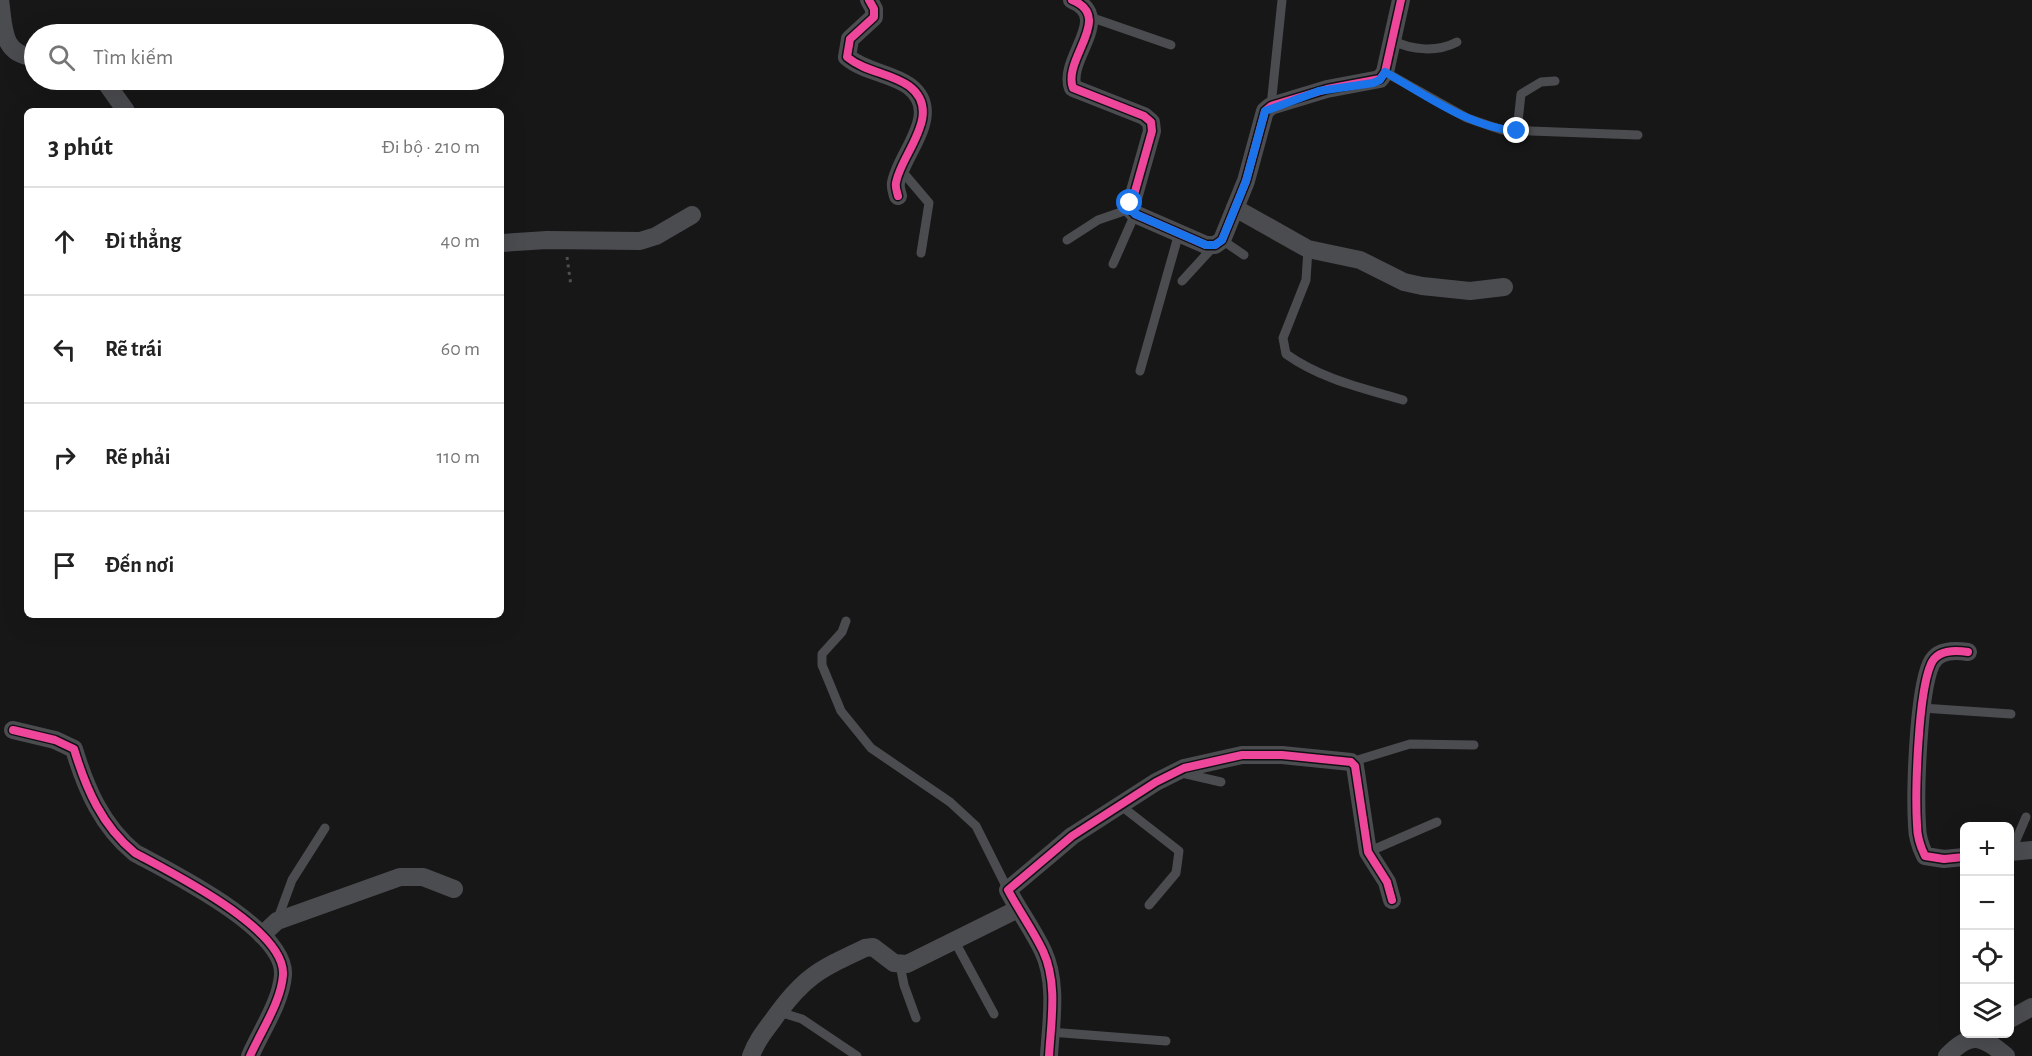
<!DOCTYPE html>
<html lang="vi">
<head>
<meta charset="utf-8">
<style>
	:root { --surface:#fff; --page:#f2f2f2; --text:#222; --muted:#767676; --line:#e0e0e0 }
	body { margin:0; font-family:"Alegreya Sans",sans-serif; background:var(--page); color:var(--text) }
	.controls { position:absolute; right:18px; bottom:18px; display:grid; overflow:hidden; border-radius:9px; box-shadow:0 6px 24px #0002 }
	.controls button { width:54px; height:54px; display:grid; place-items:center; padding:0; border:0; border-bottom:2px solid var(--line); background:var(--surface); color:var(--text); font:30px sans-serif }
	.stop { position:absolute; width:18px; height:18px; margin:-14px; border:4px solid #1a73e8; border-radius:50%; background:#fff }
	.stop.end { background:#1a73e8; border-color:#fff; box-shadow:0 2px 6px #0008 }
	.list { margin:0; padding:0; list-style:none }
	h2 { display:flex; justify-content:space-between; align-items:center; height:78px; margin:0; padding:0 24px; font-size:26px }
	h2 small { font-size:20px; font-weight:400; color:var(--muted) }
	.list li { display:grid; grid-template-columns:39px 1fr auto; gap:18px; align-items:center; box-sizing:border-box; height:108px; padding:0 24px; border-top:2px solid var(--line) }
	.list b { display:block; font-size:22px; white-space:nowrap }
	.list em { font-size:20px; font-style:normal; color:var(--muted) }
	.icon { flex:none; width:33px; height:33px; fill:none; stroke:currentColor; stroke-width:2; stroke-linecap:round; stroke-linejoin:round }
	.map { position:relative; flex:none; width:2032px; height:1056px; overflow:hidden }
	.search { position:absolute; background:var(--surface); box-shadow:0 6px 24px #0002; left:24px; top:24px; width:480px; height:66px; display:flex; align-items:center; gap:15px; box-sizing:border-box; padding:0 21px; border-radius:33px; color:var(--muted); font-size:22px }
	.panel { position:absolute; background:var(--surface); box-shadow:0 6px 24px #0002; left:24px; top:108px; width:480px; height:510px; border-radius:9px }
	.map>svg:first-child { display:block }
</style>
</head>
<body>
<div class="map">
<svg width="2032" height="1056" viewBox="0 0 2032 1056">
	<rect width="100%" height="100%" fill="#171717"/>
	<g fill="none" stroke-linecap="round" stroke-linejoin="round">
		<polyline stroke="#4d4e52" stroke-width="3" stroke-dasharray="3 4.5" stroke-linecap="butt" points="567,257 571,286"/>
		<g stroke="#4b4c50" stroke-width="9">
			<polyline points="1090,17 1171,45"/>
			<path d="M1392,40C1412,51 1438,52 1457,42"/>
			<polyline points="1385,72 1467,118 1502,130 1638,135"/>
			<polyline points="1271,106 1282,0"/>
			<polyline points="1517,131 1521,94 1541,82 1555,81"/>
			<polyline points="901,170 929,203 921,253"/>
			<polyline points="1067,240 1098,220 1130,209"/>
			<polyline points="1222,240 1244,255"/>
			<path d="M1308,249L1306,280L1283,338L1286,354C1321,379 1362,388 1403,400"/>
			<polyline points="1113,264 1135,214"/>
			<polyline points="1182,281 1215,245"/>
			<polyline points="1140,371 1179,233"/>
			<polyline points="846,621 842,632 822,654 822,665 841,711 871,748 950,802 976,826 1008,890"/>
			<polyline points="1922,708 2011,714"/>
			<polyline points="1351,762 1410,744 1474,745"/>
			<polyline points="1182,773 1221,782"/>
			<polyline points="1120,805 1179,851 1176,873 1149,905"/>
			<polyline points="1368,852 1437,822"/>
			<polyline points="2011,852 2026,817"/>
			<polyline points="277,921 292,880 325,828"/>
			<polyline points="954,940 994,1014"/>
			<polyline points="900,965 904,985 916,1018"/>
			<polyline points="779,1012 802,1019 857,1056"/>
			<polyline points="1050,1032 1166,1041"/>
		</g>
		<g stroke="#4b4c50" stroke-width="18">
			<path d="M0,0C4,26 1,55 34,57"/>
			<path d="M869,0L874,9V17L850,39L847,57C865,72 891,73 909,86C945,113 900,155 896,183C895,187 897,192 898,196"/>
			<path d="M1072,0C1115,17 1062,59 1073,88L1144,116L1151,122L1152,131L1130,209L1135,214L1206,245H1215L1222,240L1246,181L1265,111L1271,106L1327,89L1380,79L1385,72L1401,0"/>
			<polyline points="104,80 126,111"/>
			<polyline points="1235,208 1308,249 1360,260 1404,282 1422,286 1470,291 1504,287"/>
			<polyline points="501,243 547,240 640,241 656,236 692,215"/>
			<path d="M13,730L55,740L74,749C86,789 102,826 135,853C170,872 286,929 283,975C281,1002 261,1031 250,1056"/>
			<polyline points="2010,852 2032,850"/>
			<path d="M1964,857L1944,859L1925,856C1920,846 1917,836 1917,825C1915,792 1918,693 1931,664C1937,650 1955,650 1968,652"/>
			<polyline points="262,935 277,921 400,877 423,877 454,889"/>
			<polyline points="2010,1019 2032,1007"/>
			<path d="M751,1056C756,1042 764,1032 773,1020C803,977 818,970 865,948L873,947L894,963L907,964L1018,909"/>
			<path d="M1049,1056C1051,1022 1058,983 1043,951C1033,930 1019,911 1008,890L1072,836L1156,782L1184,768L1242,755H1282L1351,762L1355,766L1368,852L1387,882L1392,900"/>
			<path d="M1947,1056C1971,1031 1982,1036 2006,1056"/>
		</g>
		<defs>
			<g id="cycleway">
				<path d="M869,0L874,9V17L850,39L847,57C865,72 891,73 909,86C945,113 900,155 896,183C895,187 897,192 898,196"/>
				<path d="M1072,0C1115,17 1062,59 1073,88L1144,116L1151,122L1152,131L1130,209L1135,214L1206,245H1215L1222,240L1246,181L1265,111L1271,106L1327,89L1380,79L1385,72L1401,0"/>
				<path d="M13,730L55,740L74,749C86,789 102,826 135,853C170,872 286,929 283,975C281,1002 261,1031 250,1056"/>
				<path d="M1964,857L1944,859L1925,856C1920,846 1917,836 1917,825C1915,792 1918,693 1931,664C1937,650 1955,650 1968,652"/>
				<path d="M1049,1056C1051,1022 1058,983 1043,951C1033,930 1019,911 1008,890L1072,836L1156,782L1184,768L1242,755H1282L1351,762L1355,766L1368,852L1387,882L1392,900"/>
			</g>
		</defs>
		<use href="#cycleway" stroke="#111113" stroke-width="11"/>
		<use href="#cycleway" stroke="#ed469a" stroke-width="8"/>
	</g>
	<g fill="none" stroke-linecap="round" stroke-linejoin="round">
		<path stroke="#1a73e8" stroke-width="8" d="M1130,203V209L1135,214L1206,245H1215L1222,240L1246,181L1265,111L1319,91L1373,83L1380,80L1385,72C1426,95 1470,128 1517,131"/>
	</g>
</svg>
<div class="controls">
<button>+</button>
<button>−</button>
<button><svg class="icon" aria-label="locate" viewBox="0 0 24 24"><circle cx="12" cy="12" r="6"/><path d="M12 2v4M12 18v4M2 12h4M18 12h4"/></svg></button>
<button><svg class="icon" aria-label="layers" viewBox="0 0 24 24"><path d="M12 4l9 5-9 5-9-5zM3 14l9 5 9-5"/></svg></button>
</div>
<div class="stop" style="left:1130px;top:203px"></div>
<div class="stop end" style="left:1517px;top:131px"></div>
<div class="search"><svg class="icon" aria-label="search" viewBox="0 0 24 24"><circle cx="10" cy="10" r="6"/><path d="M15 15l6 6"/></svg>Tìm kiếm</div>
<section class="panel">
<h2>3 phút<small>Đi bộ · 210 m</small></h2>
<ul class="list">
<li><svg class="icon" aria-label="ahead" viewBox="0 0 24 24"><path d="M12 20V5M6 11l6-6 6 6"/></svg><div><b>Đi thẳng</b></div><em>40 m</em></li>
<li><svg class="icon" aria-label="left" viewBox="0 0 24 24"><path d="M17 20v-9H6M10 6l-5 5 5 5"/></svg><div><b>Rẽ trái</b></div><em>60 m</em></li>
<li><svg class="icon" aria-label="right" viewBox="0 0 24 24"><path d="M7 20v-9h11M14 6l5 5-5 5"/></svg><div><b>Rẽ phải</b></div><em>110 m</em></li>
<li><svg class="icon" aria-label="arrive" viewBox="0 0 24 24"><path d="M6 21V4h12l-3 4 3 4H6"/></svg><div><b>Đến nơi</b></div></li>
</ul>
</section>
</div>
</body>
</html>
